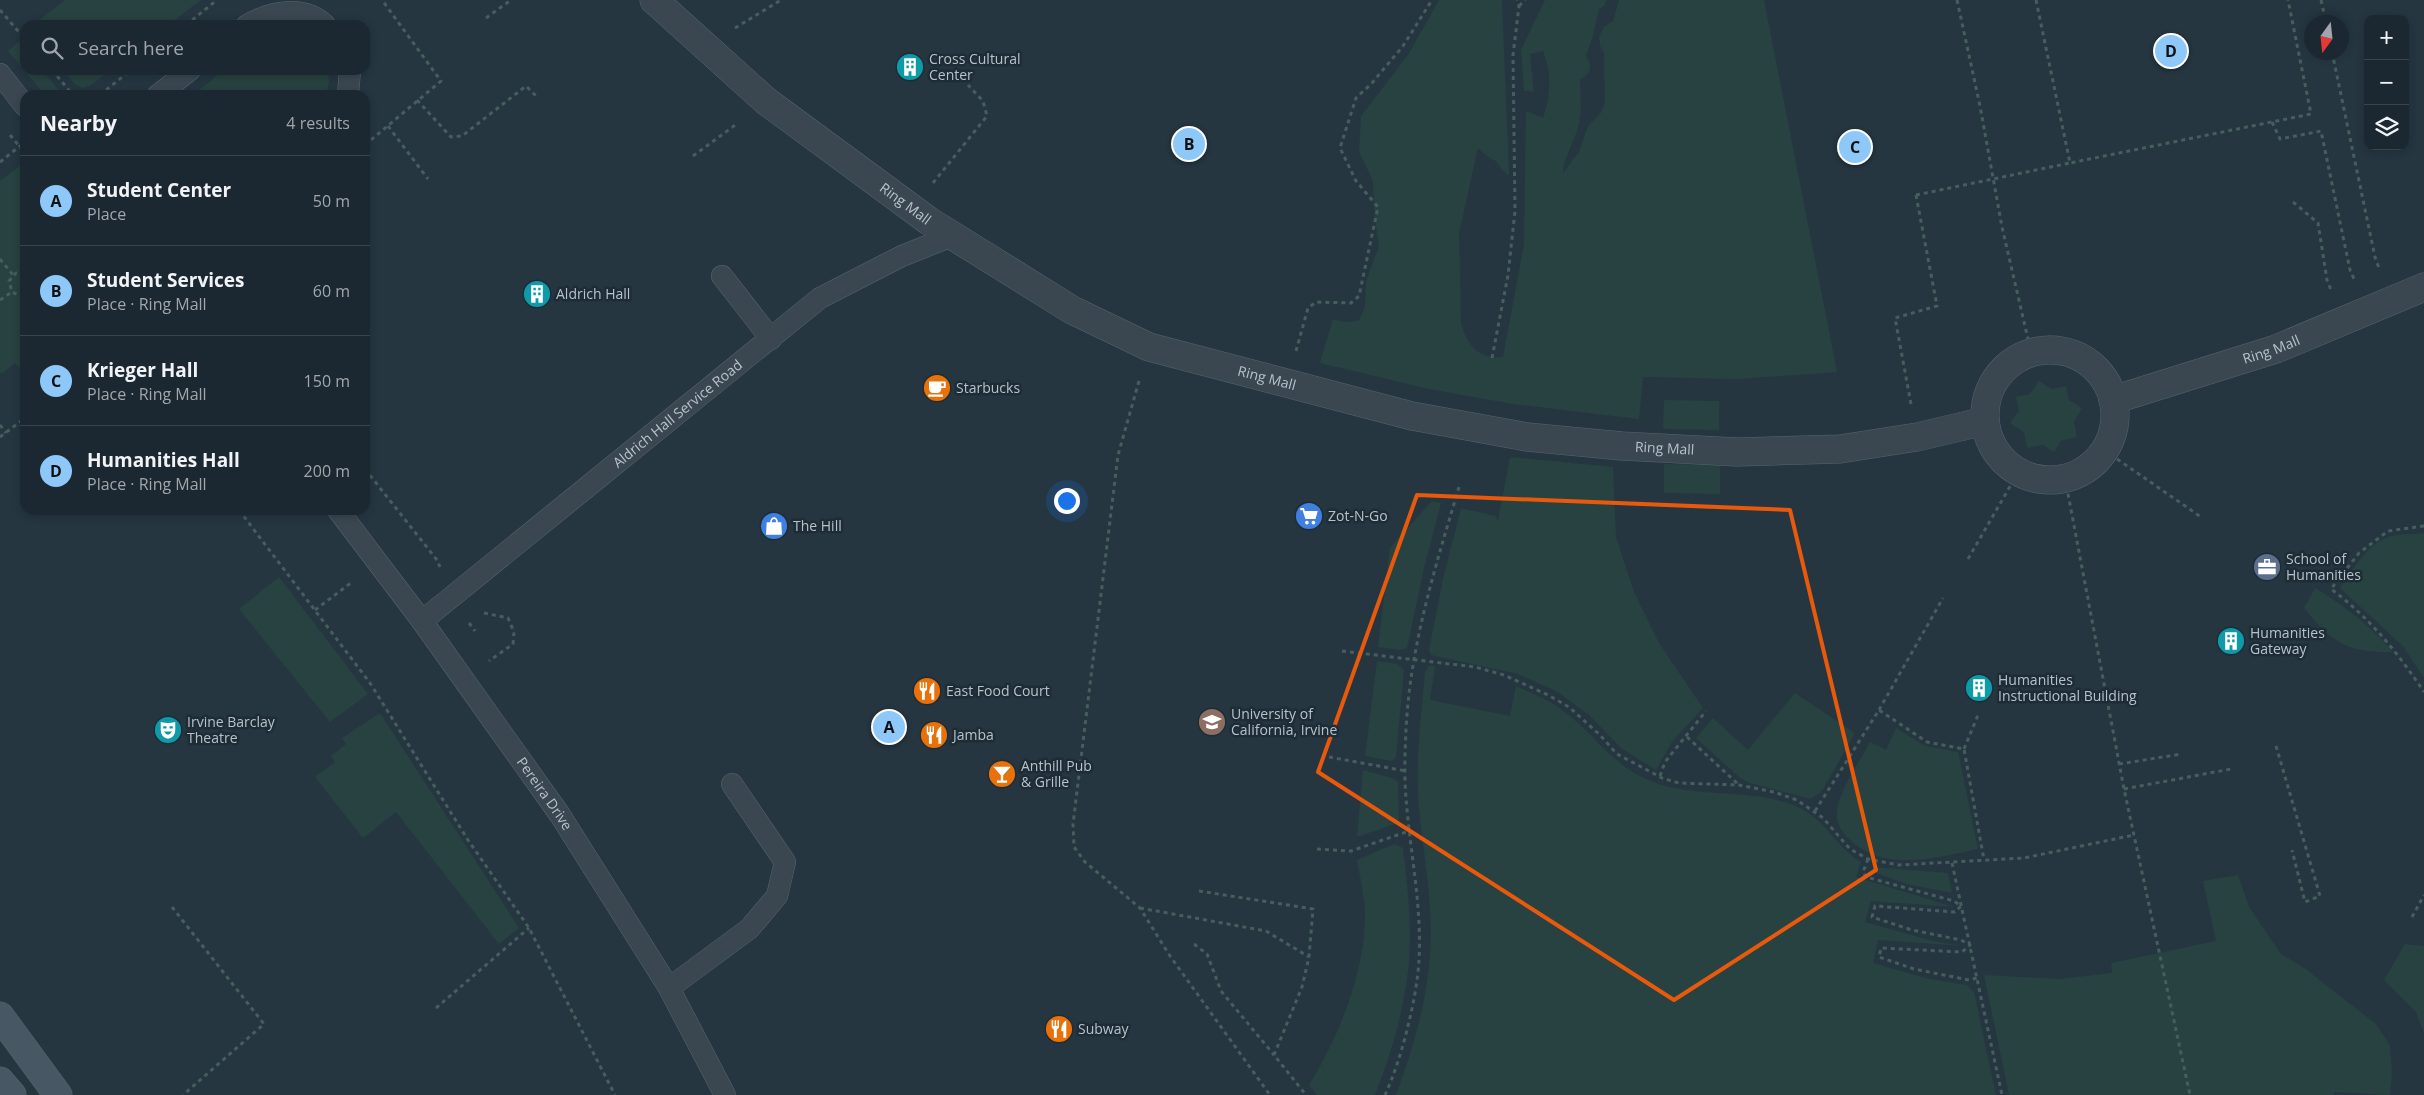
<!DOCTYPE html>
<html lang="en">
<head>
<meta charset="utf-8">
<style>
	:root { --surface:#1c2831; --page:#253039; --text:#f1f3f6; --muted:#a0a6ab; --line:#3a444d; --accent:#8dc8f9 }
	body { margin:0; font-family:"Open Sans",sans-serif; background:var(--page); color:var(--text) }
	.controls { position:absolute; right:15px; top:15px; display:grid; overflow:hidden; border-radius:10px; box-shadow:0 2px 8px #0003 }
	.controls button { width:45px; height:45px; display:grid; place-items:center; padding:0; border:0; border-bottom:1px solid var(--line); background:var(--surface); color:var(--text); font:25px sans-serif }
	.compass { position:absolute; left:2304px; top:15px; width:45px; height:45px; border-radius:50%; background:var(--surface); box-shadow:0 2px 8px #0003; rotate:195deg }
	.you { position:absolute; left:1066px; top:500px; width:18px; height:18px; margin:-12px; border:4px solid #fff; border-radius:50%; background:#1a73e8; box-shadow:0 0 0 8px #1a73e833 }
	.badge { display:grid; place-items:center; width:32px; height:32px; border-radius:50%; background:var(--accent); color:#111; font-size:16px; font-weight:700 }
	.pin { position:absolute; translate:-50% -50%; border:2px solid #fff; box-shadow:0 1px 5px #0006 }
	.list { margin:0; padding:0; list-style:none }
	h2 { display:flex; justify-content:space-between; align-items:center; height:65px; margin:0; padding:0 20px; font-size:21px }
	h2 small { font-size:16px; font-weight:400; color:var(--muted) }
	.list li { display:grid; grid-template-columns:32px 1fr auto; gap:15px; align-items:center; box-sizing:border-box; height:90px; padding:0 20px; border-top:1px solid var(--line) }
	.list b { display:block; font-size:19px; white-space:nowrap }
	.list p { margin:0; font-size:16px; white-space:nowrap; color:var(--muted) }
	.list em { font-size:16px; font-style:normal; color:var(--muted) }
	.icon { flex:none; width:28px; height:28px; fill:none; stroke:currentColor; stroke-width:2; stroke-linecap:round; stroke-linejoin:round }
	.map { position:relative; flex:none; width:2424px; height:1095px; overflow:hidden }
	.search { position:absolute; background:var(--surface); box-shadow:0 2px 8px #0003; left:20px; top:20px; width:350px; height:55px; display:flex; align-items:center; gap:12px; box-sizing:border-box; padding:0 18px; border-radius:15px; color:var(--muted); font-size:19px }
	.panel { position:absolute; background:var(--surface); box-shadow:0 2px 8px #0003; left:20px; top:90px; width:350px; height:425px; border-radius:15px }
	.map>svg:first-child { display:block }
</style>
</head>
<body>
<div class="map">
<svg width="2424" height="1095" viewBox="0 0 2424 1095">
	<rect width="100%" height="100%" fill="#253641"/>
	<g fill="#274241">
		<polygon points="65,0 201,0 168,25 33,25"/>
		<path d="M1439,0H1502L1509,175C1502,172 1500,164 1494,160C1487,156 1484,154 1478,148L1459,233L1461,323C1466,344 1480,361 1503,357L1524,244L1526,111L1543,118C1551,95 1552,73 1543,51L1530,54L1534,92L1524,91L1521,50L1545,0H1607L1604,6L1599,9L1593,35L1586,56C1593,65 1591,75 1580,79C1580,97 1583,114 1577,131C1572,146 1564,157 1563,173L1579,152L1588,126L1600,114L1605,102L1604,53L1600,46L1599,36L1604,27L1613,21L1619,0H1764L1837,372L1740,379L1643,377L1639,419L1513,404L1429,389L1320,363L1333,319C1342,322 1349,323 1359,320L1365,307L1366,282L1379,246L1375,220L1373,181L1359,152L1361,116L1408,55Z"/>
		<polygon points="18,42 25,50 25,70 42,70 59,90 53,95 45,95 8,51"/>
		<polygon points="63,70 111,70 91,85 83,88 75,84"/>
		<polygon points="224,70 328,70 329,82 326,95 193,95"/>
		<polygon points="21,165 25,192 25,376 15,363 1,374 0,372 0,181"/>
		<polygon points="2039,381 2052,389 2066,386 2069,400 2082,408 2074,422 2077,437 2061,441 2054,452 2043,445 2027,448 2024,432 2010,423 2019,411 2016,397 2030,394"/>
		<polygon points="1664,400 1719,401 1719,430 1663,429"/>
		<polygon points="1510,457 1613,467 1616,537 1634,592 1659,643 1703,708 1672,742 1656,770 1621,748 1590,716 1558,692 1518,674 1431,655 1429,650 1443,579 1461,508 1495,516 1498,521"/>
		<polygon points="1664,464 1720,465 1720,494 1664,493"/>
		<polygon points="1432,501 1441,503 1424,568 1407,648 1399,650 1378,647 1390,548"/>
		<path d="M2424,533V678L2403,646L2340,588C2353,570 2367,544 2389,537C2399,533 2413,535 2424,533Z"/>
		<polygon points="279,577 368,694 330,722 239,609"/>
		<path d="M2315,588C2345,606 2370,626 2393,652C2348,653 2332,643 2304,608Z"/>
		<polygon points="1377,661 1397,664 1404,670 1396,757 1392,761 1365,756"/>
		<path d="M1429,666H1435L1430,700L1510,716L1516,686C1533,694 1552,701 1566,713C1594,734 1611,763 1644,778C1692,801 1747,786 1796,806C1824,817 1835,846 1861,862L1856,877L1954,907L1871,901L1865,922L1933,941L1963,946L1878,940L1873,963L1929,979L1967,985L1974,992L1996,1095H1396C1418,1036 1435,973 1430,910C1428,871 1420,832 1418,793C1416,753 1422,711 1425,672Z"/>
		<polygon points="1795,693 1855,733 1822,791 1811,799 1750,783 1740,778 1696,738 1713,718 1748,750"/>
		<polygon points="380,713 519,928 499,944 396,812 363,838 315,777 335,762 331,756 346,744 342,738"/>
		<path d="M1896,728L1925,746L1958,752L1978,849C1936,858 1882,873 1848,838C1840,831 1836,821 1837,811C1838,792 1861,760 1870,742L1886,750Z"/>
		<polygon points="1363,770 1395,779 1398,783 1399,819 1395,824 1357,837"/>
		<path d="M1394,844L1403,848C1406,876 1410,904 1410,932C1411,986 1395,1045 1375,1095H1317L1309,1085C1339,1037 1366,970 1365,912C1364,895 1360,877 1357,860Z"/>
		<polygon points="1873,867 1948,873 1952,893 1907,884 1873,872"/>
		<polygon points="2238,875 2249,907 2281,954 2303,967 2377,1025 2390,1046 2392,1073 2390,1095 2334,1092 2334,1095 2009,1095 1984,975 2059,979 2112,973 2111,963 2216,941 2203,881"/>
		<polygon points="2405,944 2424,946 2424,1033 2416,1012 2384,980"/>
	</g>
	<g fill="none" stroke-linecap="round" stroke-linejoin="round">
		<defs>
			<g id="service">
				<path d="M247,25C270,12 303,4 325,25"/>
				<polyline points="0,74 25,106"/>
				<polyline points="158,95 190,70"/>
				<polyline points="348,95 350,70"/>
				<polyline points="722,276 771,339"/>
				<path id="s1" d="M338,510L422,621L560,815L669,988L725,1095"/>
				<path id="s2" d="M422,621L820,298L902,256L952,236"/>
				<polyline points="669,988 749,929 777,896 785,862 732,784"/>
			</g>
			<g id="pedestrian">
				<path id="s3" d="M654,0L766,101L929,221L1072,310L1149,347L1412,416L1527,437L1622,446L1737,452L1840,449L1917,437L1985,421"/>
				<circle cx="2050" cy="415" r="65"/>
				<path id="s4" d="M2113,400L2276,349L2424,287"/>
			</g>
			<g id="secondary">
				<polyline points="0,1016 58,1095"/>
				<polyline points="0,1081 12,1095"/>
			</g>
		</defs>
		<use href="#service" stroke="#57656e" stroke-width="22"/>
		<use href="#pedestrian" stroke="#57656e" stroke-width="29"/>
		<use href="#secondary" stroke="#57656e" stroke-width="29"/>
		<g stroke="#465e5d" stroke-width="3" stroke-dasharray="4 4" stroke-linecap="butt">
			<polyline points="1957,0 1980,106 2002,227 2031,352"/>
			<polyline points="2036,0 2070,163 2311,114 2288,0"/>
			<polyline points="2321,0 2326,22"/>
			<polyline points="1519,6 1525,0"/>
			<polyline points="0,10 25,39"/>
			<polyline points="486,18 511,0"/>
			<polyline points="186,25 217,0"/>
			<polyline points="735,28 781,0"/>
			<polyline points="2332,52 2375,257 2379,268"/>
			<polyline points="52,70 73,95"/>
			<polyline points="100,95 131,70"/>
			<polyline points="417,100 451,137 462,136 526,86 537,97"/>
			<polyline points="2272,122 2280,139 2321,131 2350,270 2354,279"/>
			<polyline points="388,126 428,179"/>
			<polyline points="10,135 25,153"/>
			<polyline points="365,145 441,81 382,0"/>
			<polyline points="693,156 738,123"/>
			<polyline points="0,162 25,142"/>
			<polyline points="933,183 987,116 983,101 968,85"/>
			<polyline points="2293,202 2318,223 2327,280 2331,290"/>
			<polyline points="0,259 13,275"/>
			<polyline points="25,273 16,273 9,281 12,292 18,295 25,294"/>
			<polyline points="0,300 12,292"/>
			<polyline points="1296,351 1308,308 1316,302 1351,303 1359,296 1378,207 1356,181 1340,148 1356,98 1372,83 1403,46 1432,0"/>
			<polyline points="1492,358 1508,275 1515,211 1513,55 1519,6 1517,0"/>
			<polyline points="1139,381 1118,455 1073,824 1074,847 1085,862 1140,908 1170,956 1270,1095"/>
			<polyline points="1911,404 1895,318 1937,306 1916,195"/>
			<polyline points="0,425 6,433"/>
			<polyline points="0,437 25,418"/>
			<polyline points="2104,450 2201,517"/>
			<polyline points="365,469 437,560 440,567"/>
			<polyline points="2065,478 2124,789 2190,1095"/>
			<polyline points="239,510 370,683 468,840 529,928 615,1095"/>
			<path d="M2424,526L2388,531L2359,553L2331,589C2369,617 2398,653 2424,692"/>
			<polyline points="1968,559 2019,471"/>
			<polyline points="315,610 352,582"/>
			<polyline points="484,613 508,618 514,632 513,644 489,661"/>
			<polyline points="469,623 475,631"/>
			<polyline points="1342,651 1475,667 1504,675 1548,695 1569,707 1600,735 1617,754 1662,778 1679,783 1739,785 1774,792 1797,800 1823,818 1850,849 1868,859 1899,865 2024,858 2134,835"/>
			<polyline points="1879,710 1943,598"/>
			<polyline points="1687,737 1739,785"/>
			<polyline points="2276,746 2320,896 2305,902 2292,850"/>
			<polyline points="1964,749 1978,715"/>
			<polyline points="1329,757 1406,771"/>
			<polyline points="2119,764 2182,754"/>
			<polyline points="1660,776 1665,762 1706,711"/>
			<polyline points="2124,789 2231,769"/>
			<polyline points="1815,811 1879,710 1927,742 1964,749 1984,860"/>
			<polyline points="1317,849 1351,851 1409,831"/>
			<polyline points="1868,859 1863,872 1866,877 1954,901 1961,906 1955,912 1875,906 1872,917 1912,930 1961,940 1970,945 1962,952 1881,948 1879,957 1914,969 1969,980 1977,978"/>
			<polyline points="1952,863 2002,1095"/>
			<polyline points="1199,891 1313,909 1309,957 1302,987 1274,1055 1306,1095"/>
			<polyline points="172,907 264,1024 183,1095"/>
			<polyline points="1140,908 1266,931 1309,957"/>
			<polyline points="2412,917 2424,895"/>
			<polyline points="1194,944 1207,954 1221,991 1274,1055"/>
			<polyline points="436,1008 529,928"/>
			<path d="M1385,1095C1401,1061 1417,998 1419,960C1422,906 1410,852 1406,798C1404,776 1405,752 1406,730C1410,646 1435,568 1459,487"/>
		</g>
		<use href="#service" stroke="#3a4751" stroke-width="21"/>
		<use href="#pedestrian" stroke="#3a4751" stroke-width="28"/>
		<use href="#secondary" stroke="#485764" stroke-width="28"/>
		<polyline stroke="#465e5d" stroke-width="3" stroke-dasharray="4 4" stroke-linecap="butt" points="1916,195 2070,163"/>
	</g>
	<path fill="none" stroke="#e8590c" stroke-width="4" stroke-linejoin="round" d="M1417,495L1790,510L1876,870L1674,1000L1318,772Z"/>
	<defs>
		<symbol id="building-disc" viewBox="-11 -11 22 22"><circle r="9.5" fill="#0f9aa8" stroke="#1e2c36"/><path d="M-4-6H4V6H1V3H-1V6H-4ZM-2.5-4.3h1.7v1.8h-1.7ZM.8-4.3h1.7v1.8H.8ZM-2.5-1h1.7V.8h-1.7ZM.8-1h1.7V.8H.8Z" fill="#fff"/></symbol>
		<symbol id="cafe-disc" viewBox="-11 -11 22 22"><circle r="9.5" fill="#e8710a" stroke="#1e2c36"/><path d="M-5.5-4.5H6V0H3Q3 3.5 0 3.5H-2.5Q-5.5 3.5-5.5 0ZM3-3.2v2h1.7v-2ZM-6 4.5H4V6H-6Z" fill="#fff"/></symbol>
		<symbol id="supermarket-disc" viewBox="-11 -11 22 22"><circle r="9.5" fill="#3f7fe0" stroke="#1e2c36"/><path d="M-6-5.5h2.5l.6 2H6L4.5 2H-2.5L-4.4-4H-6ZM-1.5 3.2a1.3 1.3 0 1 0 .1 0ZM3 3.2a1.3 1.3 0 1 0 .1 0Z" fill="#fff"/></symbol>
		<symbol id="shop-disc" viewBox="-11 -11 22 22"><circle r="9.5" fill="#3f7fe0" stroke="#1e2c36"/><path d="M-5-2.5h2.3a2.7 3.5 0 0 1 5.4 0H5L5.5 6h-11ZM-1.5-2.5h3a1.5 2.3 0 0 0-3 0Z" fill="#fff"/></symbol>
		<symbol id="office-disc" viewBox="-11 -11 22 22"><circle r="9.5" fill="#5c6f8a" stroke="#1e2c36"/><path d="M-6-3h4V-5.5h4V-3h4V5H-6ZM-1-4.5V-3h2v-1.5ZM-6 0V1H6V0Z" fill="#fff"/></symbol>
		<symbol id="restaurant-disc" viewBox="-11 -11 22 22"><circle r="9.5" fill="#e8710a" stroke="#1e2c36"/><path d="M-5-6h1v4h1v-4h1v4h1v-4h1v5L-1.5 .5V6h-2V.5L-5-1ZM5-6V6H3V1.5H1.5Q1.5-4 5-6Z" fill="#fff"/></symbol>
		<symbol id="university-disc" viewBox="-11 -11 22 22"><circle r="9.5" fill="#8d6e63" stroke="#1e2c36"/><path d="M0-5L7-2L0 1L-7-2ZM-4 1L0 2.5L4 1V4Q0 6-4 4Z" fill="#fff"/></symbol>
		<symbol id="theatre-disc" viewBox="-11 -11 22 22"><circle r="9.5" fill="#0f9aa8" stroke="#1e2c36"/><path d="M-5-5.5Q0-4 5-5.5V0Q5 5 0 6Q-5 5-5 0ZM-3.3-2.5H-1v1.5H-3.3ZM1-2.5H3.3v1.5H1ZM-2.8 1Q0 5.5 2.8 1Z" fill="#fff"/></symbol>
		<symbol id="bar-disc" viewBox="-11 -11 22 22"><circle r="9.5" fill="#e8710a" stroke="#1e2c36"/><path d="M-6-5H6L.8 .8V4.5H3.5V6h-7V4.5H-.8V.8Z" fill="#fff"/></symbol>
	</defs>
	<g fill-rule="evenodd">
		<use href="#building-disc" x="894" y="51" width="32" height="32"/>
		<use href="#building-disc" x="521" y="278" width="32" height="32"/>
		<use href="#cafe-disc" x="921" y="372" width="32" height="32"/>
		<use href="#supermarket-disc" x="1293" y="500" width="32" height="32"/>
		<use href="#shop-disc" x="758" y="510" width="32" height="32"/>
		<use href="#office-disc" x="2251" y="551" width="32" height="32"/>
		<use href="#building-disc" x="2215" y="625" width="32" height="32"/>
		<use href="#building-disc" x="1963" y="672" width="32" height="32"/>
		<use href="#restaurant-disc" x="911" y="675" width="32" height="32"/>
		<use href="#university-disc" x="1196" y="706" width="32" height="32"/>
		<use href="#theatre-disc" x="152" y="714" width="32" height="32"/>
		<use href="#restaurant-disc" x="918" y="719" width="32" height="32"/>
		<use href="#bar-disc" x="986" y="758" width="32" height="32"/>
		<use href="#restaurant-disc" x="1043" y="1013" width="32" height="32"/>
	</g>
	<g text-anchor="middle" stroke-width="5" stroke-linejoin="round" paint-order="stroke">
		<g font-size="14" fill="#b6c2cb" stroke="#1e2c36" text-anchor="start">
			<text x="929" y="64">Cross Cultural<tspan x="929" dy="16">Center</tspan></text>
			<text x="556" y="299">Aldrich Hall</text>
			<text x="956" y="393">Starbucks</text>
			<text x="1328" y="521">Zot-N-Go</text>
			<text x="793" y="531">The Hill</text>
			<text x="2286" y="564">School of<tspan x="2286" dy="16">Humanities</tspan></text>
			<text x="2250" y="638">Humanities<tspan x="2250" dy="16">Gateway</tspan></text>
			<text x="1998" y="685">Humanities<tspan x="1998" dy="16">Instructional Building</tspan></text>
			<text x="946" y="696">East Food Court</text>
			<text x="1231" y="719">University of<tspan x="1231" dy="16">California, Irvine</tspan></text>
			<text x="187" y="727">Irvine Barclay<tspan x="187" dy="16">Theatre</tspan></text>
			<text x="953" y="740">Jamba</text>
			<text x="1021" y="771">Anthill Pub<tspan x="1021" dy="16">&amp; Grille</tspan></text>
			<text x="1078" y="1034">Subway</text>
		</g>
		<g font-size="14" fill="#b6c2cb" stroke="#1e2c36">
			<text dy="5" stroke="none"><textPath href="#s3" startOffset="324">Ring Mall</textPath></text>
			<text dy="5" stroke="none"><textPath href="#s4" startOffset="166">Ring Mall</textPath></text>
			<text dy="5" stroke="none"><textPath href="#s3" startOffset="729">Ring Mall</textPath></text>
			<text dy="5" stroke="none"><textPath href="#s2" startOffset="329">Aldrich Hall Service Road</textPath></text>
			<text dy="5" stroke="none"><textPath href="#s3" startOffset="1134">Ring Mall</textPath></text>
			<text dy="5" stroke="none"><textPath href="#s1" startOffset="351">Pereira Drive</textPath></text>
		</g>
	</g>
</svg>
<div class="controls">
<button>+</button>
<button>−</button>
<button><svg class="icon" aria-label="layers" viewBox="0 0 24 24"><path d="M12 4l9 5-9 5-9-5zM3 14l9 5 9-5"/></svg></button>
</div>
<svg class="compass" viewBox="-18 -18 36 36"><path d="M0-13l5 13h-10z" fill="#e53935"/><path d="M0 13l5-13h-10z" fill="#a0a6ab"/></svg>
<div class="you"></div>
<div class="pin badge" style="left:889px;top:727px">A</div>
<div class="pin badge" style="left:1189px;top:144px">B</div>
<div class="pin badge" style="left:1855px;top:147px">C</div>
<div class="pin badge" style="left:2171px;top:51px">D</div>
<div class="search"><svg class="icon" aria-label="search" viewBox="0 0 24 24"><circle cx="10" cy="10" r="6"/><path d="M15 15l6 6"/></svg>Search here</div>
<section class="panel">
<h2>Nearby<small>4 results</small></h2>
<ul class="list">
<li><span class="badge">A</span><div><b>Student Center</b><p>Place</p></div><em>50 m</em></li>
<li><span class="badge">B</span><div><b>Student Services</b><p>Place · Ring Mall</p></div><em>60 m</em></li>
<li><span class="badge">C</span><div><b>Krieger Hall</b><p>Place · Ring Mall</p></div><em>150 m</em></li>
<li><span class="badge">D</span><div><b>Humanities Hall</b><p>Place · Ring Mall</p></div><em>200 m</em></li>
</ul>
</section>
</div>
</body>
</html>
